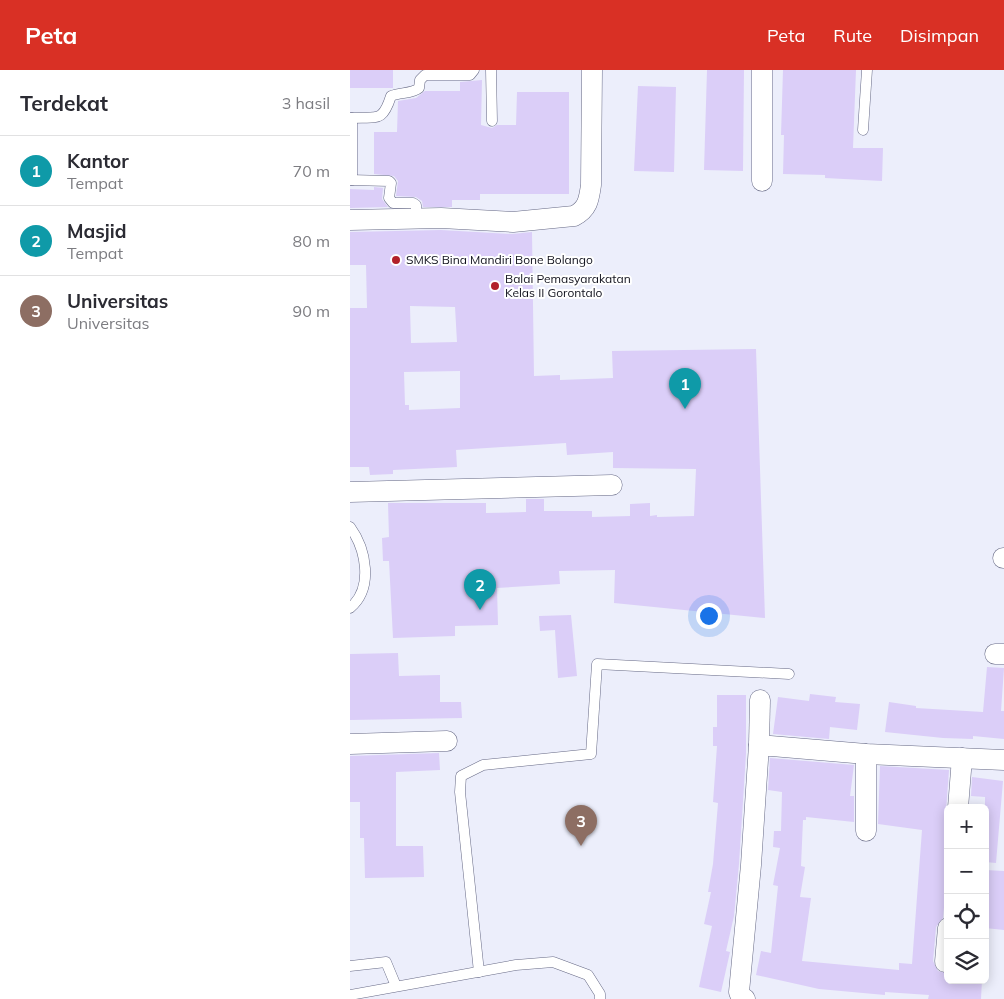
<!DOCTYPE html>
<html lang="id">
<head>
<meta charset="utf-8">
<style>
	:root { --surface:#fff; --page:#f7f7f7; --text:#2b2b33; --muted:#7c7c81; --line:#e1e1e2; --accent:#d93025 }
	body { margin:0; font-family:Mulish,sans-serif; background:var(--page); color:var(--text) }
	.controls { position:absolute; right:15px; bottom:15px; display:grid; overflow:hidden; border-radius:8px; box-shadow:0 2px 12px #0003 }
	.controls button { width:45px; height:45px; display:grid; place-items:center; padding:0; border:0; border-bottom:1px solid var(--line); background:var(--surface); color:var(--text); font:25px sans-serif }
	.you { position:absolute; left:358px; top:545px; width:18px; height:18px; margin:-12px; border:4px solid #fff; border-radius:50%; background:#1a73e8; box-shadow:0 0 0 8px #1a73e833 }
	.badge { display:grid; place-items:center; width:32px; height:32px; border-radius:50%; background:var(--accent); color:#fff; font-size:16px; font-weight:700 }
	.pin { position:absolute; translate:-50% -41px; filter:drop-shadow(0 1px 2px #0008) }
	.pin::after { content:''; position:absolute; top:26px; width:18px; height:15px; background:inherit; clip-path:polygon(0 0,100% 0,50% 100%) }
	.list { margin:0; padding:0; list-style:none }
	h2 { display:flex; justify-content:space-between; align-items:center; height:65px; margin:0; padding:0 20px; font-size:21px }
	h2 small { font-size:16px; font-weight:400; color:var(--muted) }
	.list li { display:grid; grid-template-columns:32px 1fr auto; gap:15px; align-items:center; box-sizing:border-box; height:70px; padding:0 20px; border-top:1px solid var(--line) }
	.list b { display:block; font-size:19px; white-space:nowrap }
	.list p { margin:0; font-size:16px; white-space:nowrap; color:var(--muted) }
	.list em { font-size:16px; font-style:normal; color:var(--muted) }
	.icon { flex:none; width:28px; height:28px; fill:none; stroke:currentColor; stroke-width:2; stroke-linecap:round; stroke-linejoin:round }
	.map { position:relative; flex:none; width:654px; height:929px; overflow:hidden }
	header { display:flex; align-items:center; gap:30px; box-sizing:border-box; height:70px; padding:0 25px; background:var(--accent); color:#fff }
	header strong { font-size:24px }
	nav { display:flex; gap:28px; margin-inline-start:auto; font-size:18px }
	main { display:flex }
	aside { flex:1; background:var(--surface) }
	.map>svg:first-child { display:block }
</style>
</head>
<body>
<header>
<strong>Peta</strong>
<nav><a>Peta</a><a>Rute</a><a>Disimpan</a></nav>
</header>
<main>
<aside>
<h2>Terdekat<small>3 hasil</small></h2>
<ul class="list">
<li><span class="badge" style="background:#0f9aa8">1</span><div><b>Kantor</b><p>Tempat</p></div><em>70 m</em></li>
<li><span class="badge" style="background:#0f9aa8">2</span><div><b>Masjid</b><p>Tempat</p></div><em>80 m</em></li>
<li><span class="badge" style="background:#8d6e63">3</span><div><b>Universitas</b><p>Universitas</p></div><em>90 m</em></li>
</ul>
</aside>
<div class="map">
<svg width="654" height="929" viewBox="0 0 654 929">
	<rect width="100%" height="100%" fill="#eceefb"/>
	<g fill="#dbcef8" fill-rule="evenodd">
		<rect x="0" y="0" width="43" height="18"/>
		<polygon points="357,0 394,0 393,101 354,100"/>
		<polygon points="433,0 506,0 503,78 533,78 532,111 475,108 475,105 433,104 434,65 431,65"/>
		<polygon points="132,10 131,55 142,58 147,55 166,55 167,22 219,22 219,124 130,124 130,130 102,130 102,137 73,137 72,131 66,127 46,126 48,111 44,106 24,104 24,62 47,62 48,31 66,28 75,21 110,21 110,12"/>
		<polygon points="288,16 326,17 324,102 284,101"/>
		<polygon points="24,117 33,118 32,129 38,137 0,138 0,119 24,120"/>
		<path d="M91,160L162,164L182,162L184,306L210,305V310L263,308L262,281L406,279L415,548L264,533L265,500L209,501L210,514L147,518L148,555L105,556V566L43,568L39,491H33L32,468L39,467L38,433H136V443L176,442V429H194V441H242V447L280,446V434L300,433V446L307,445V447L344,446L346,399L263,398V382L217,385L216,373L106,380L107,397L43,400V404L20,405L19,397H0V238H17L16,195H0V162ZM60,236L105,237L107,272L61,273ZM110,301V338L59,340V335H55L54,302Z"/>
		<polygon points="221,545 227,606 208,608 205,560 190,561 189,546"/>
		<polygon points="48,583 49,606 90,605 90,632 111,632 112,648 0,650 0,584"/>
		<polygon points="637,597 654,598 651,641 654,641 654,669 623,666 623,669 593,668 535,662 539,632 566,636 566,638 633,642"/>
		<polygon points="460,624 486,627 485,632 510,634 507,660 480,657 479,669 423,664 428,627 459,631"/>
		<polygon points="367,625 396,625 396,684 389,794 384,846 376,881 380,882 371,922 349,917 362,856 354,854 361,822 358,822 363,794 368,733 363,732 367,676 363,676 363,657 367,657"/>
		<polygon points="89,683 90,700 46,702 46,776 73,776 74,807 15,808 14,768 10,768 10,732 0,732 0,686"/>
		<polygon points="420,688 504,695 500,726 504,726 504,752 456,747 456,750 453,750 451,796 455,797 450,827 461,828 452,891 549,900 549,893 562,894 572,760 528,754 530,696 599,700 594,767 598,767 595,805 597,805 593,848 586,857 583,891 588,901 598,903 598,910 632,910 631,929 578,929 579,925 535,922 535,925 469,919 406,905 411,881 421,883 428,816 423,815 430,778 423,777 424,761 431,761 432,722 418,720"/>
		<polygon points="622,707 653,711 646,793 635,792 635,727 621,726"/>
		<polygon points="635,800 654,801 654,860 635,858"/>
	</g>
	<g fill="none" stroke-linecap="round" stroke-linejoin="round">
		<defs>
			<g id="service">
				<polyline points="141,0 142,51"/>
				<path d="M0,48C27,46 32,54 41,26C50,22 62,24 69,18L70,10L75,5H120L124,0"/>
				<polyline points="513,60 517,0"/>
				<polyline points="0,110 39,111 41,113 39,128 43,133 63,133 66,135 66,148"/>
				<polyline points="2,110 2,48"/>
				<path d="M0,457C16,479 24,518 0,538"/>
				<polyline points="0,896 36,892 46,916"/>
				<polyline points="129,902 110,722 111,706 133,695 241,684 247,594 439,604"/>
				<polyline points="0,925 166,895 203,892 238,905 250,924 250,929"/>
			</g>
			<g id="minor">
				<polyline points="412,111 412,0"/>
				<path d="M0,150L91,148L163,152L224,146C238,139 239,129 241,115L242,0"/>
				<polyline points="0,422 262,415"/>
				<polyline points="653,488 654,488"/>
				<polyline points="645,584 654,584"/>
				<polyline points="0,674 97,671"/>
				<polyline points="409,675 410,630"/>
				<polyline points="608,738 612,688"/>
				<polyline points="516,761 516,684"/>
				<polyline points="595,892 598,858"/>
				<polyline points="395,929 391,927 389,922 401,795 409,675 516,684 654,690"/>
			</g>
		</defs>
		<use href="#service" stroke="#666985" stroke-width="11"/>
		<use href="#minor" stroke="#666985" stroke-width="21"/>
		<use href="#service" stroke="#fff" stroke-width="10"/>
		<use href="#minor" stroke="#fff" stroke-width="20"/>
	</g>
	<g fill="#b2202a" stroke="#fff" stroke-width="2">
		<circle cx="46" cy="190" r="5"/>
		<circle cx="145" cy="216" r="5"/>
	</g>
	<g text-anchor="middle" stroke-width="4" stroke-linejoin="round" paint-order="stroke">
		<g font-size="12" fill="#0f101b" stroke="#fff" text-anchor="start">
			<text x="56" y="194">SMKS Bina Mandiri Bone Bolango</text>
			<text x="155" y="213">Balai Pemasyarakatan<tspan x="155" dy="14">Kelas II Gorontalo</tspan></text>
		</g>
	</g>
</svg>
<div class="controls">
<button>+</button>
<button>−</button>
<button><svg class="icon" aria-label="locate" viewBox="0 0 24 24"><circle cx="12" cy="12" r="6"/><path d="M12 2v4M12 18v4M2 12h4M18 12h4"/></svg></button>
<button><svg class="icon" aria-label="layers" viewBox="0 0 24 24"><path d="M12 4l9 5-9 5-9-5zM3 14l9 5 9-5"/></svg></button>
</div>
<div class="you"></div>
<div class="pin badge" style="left:335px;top:339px;background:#0f9aa8">1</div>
<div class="pin badge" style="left:130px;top:540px;background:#0f9aa8">2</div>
<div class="pin badge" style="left:231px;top:776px;background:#8d6e63">3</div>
</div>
</main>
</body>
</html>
